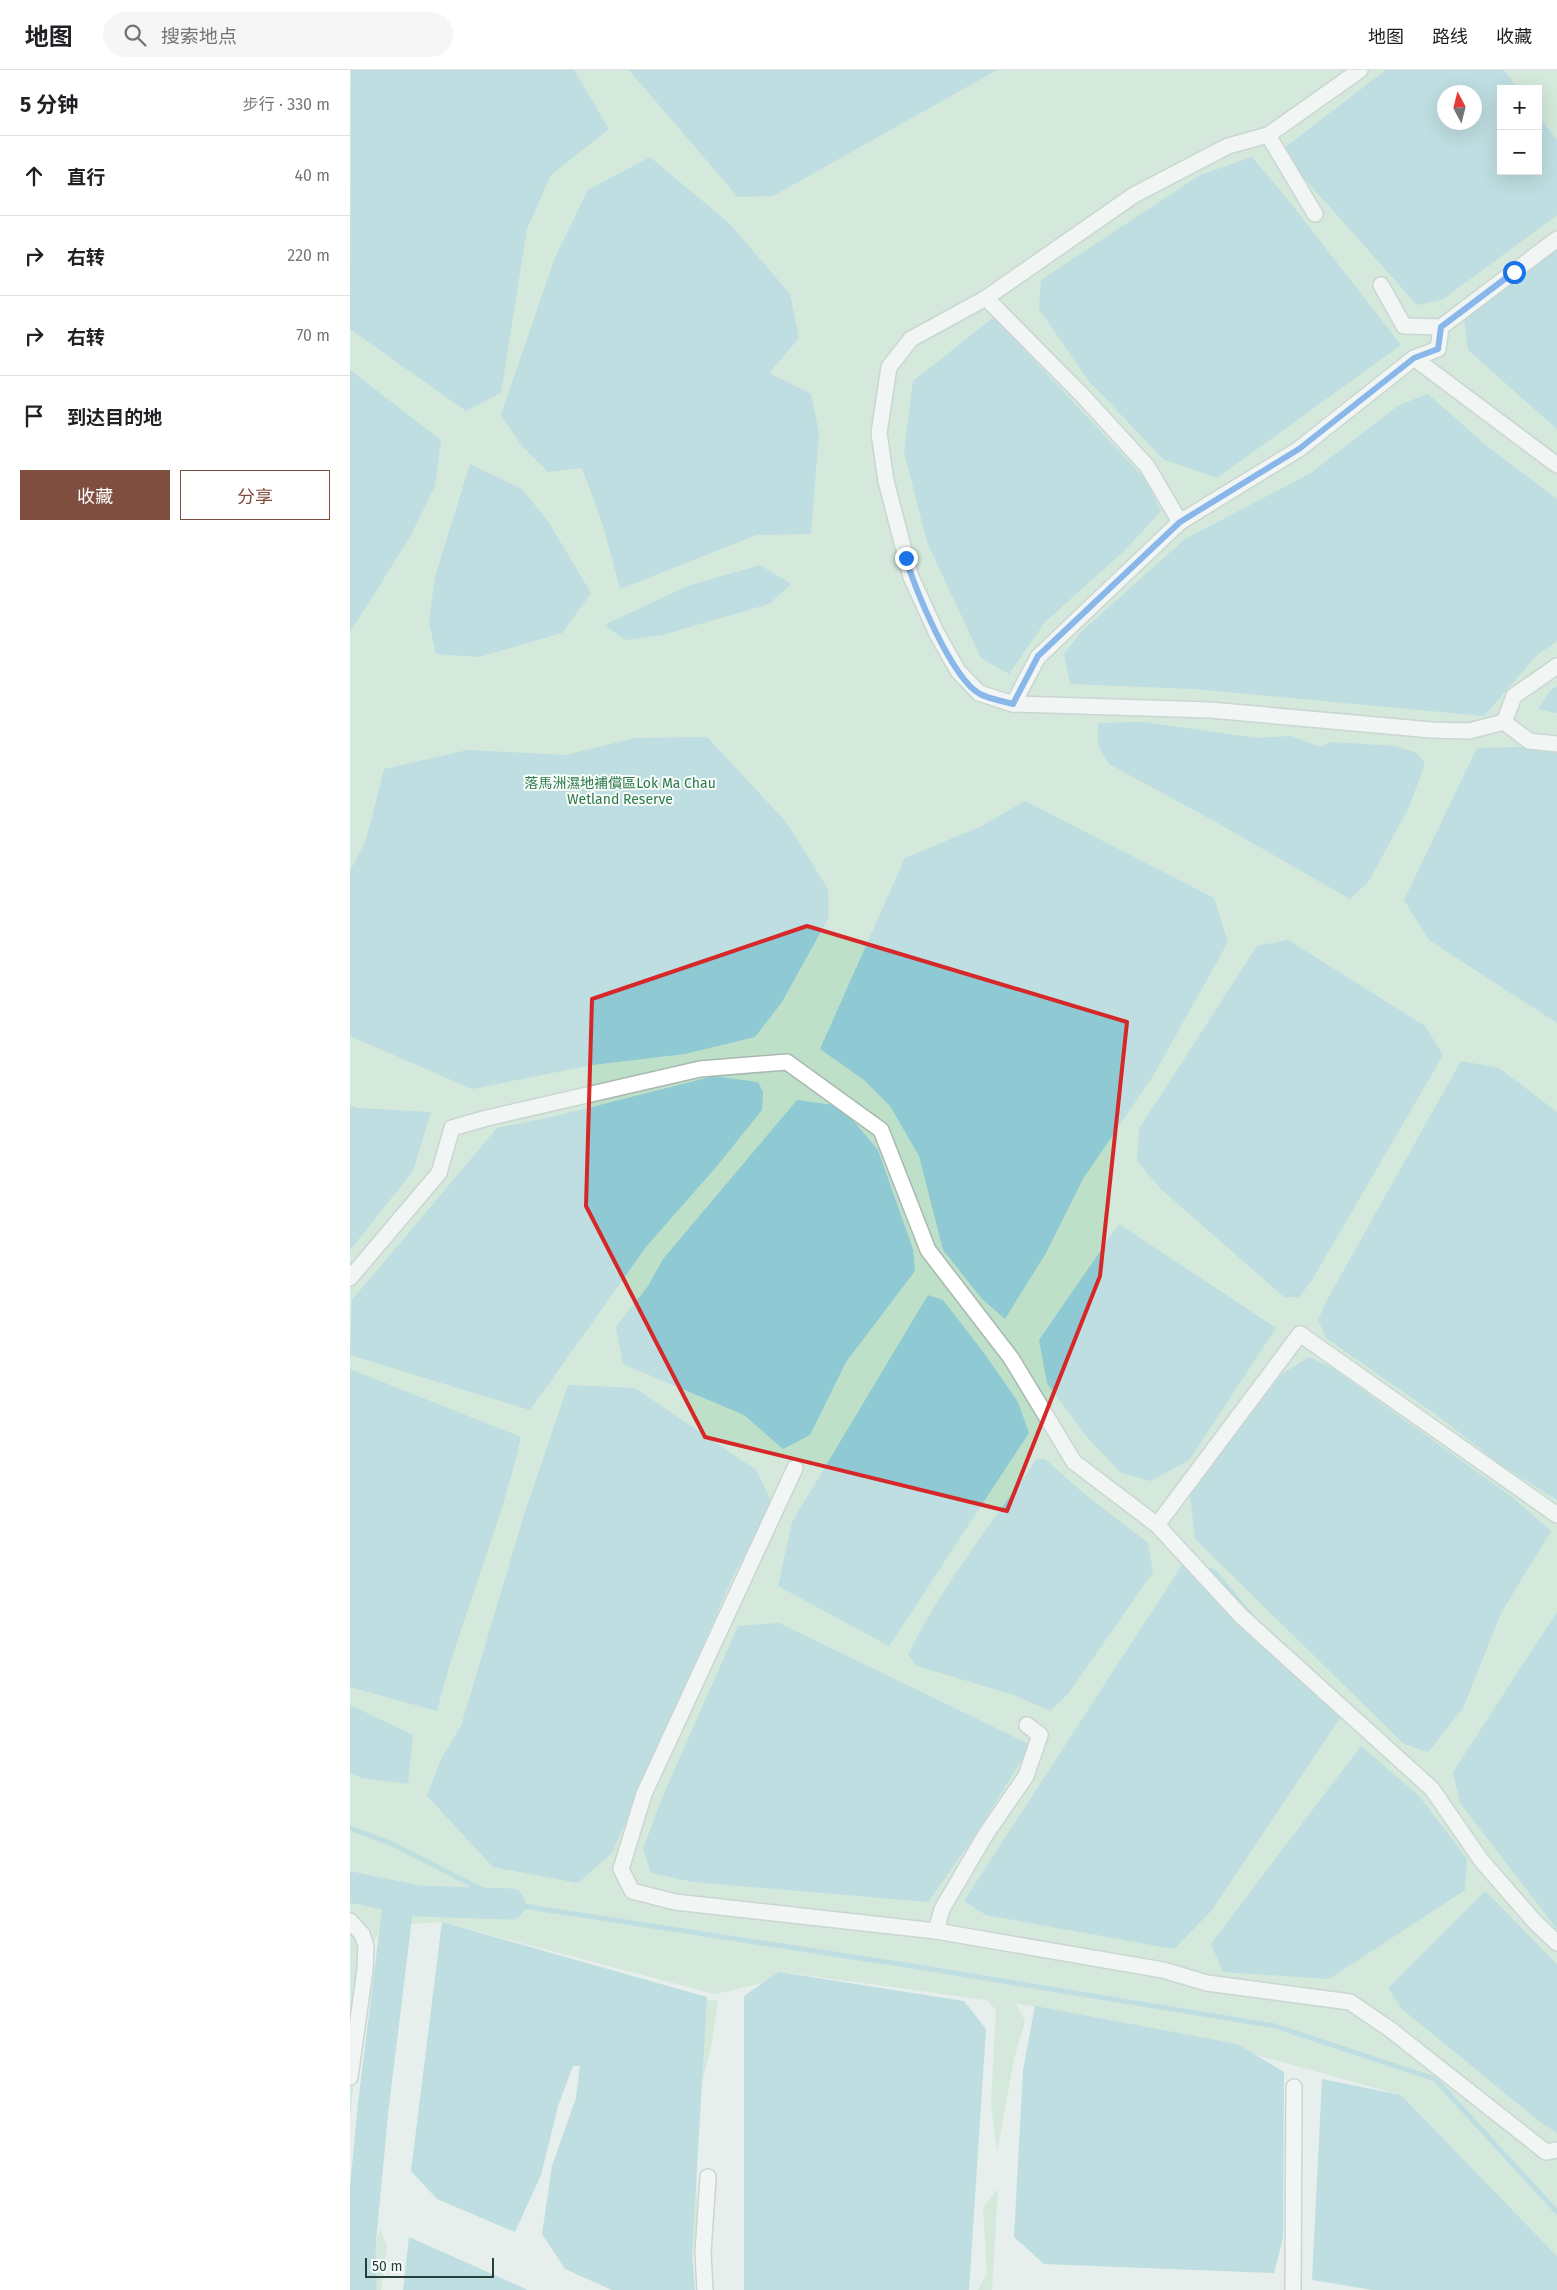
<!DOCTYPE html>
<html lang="zh">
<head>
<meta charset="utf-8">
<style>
	:root { --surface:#fff; --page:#f6f6f6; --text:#202124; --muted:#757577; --line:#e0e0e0; --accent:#7f4e3f }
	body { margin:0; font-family:"Fira Sans","Noto Sans SC",sans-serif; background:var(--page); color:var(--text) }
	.controls { position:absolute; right:15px; top:15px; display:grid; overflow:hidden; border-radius:0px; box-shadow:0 5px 20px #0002 }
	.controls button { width:45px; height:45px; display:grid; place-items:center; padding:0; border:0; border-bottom:1px solid var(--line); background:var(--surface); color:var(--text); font:25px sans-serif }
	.compass { position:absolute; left:1087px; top:15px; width:45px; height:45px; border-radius:50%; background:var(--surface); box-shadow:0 5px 20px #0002; rotate:353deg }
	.scale { position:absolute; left:15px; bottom:12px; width:129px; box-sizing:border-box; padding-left:5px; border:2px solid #24423a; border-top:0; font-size:14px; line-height:18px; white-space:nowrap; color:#24423a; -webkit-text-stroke:4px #f7fbf9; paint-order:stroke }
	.stop { position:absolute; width:15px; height:15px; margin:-11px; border:4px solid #1a73e8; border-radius:50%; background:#fff }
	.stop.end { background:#1a73e8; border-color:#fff; box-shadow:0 1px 5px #0008 }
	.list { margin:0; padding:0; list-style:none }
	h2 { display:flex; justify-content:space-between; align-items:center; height:65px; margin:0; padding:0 20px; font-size:21px }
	h2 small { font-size:16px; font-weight:400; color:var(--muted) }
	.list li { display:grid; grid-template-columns:32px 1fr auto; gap:15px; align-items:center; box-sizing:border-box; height:80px; padding:0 20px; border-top:1px solid var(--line) }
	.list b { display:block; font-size:19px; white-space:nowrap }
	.list em { font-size:16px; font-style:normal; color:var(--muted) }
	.actions { display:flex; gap:10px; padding:15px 20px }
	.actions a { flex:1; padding:11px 0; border:1px solid var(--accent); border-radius:0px; text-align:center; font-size:18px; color:var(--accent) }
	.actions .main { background:var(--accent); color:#fff }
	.icon { flex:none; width:28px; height:28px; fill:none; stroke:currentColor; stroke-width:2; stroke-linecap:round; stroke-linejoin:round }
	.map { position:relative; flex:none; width:1207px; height:2220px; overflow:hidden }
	header { display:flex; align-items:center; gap:30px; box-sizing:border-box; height:70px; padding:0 25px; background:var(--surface); border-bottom:1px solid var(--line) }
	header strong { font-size:24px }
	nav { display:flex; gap:28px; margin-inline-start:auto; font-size:18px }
	.search { width:350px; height:45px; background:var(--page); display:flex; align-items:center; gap:12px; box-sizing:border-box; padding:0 18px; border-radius:28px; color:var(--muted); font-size:19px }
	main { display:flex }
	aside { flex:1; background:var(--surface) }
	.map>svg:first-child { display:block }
</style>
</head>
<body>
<header>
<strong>地图</strong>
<div class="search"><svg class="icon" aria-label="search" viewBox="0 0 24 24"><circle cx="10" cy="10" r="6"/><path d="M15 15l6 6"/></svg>搜索地点</div>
<nav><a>地图</a><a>路线</a><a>收藏</a></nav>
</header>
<main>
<aside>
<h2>5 分钟<small>步行 · 330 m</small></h2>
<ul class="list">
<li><svg class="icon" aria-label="ahead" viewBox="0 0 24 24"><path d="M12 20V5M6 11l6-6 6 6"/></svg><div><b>直行</b></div><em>40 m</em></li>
<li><svg class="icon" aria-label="right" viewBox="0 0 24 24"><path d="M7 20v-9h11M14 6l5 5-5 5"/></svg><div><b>右转</b></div><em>220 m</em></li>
<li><svg class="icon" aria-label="right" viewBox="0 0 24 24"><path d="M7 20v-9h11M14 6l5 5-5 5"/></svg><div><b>右转</b></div><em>70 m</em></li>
<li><svg class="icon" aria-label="arrive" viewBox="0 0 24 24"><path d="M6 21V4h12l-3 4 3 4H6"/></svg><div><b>到达目的地</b></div></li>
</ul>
<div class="actions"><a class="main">收藏</a><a>分享</a></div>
</aside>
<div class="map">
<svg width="1207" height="2220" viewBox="0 0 1207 2220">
	<rect width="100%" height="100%" fill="#e6efeb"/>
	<g fill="#bfe0c8" fill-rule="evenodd">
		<path d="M0,0H1207V2186L1051,2025L906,1985L694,1938L666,1934L675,1951L664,1989L647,2082L641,2034L646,1940L637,1930L438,1903L413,1913L365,1924L92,1852L32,1856L16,1888L0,2049ZM1151,19H1188V101H1151ZM1094,22H1124V52H1094Z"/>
		<polygon points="368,1930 362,1972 345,2043 348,2173 329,2220 350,1931"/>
		<polygon points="648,2119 642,2220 628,2220 637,2203 633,2137"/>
		<polygon points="30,2159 37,2175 31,2220 22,2220 24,2178"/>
	</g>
	<g fill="#8ec9d4" fill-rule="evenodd">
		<polygon points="1,0 224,0 259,59 201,105 177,159 151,323 116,341 0,259"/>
		<polygon points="279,0 647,0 423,126 388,127"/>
		<path d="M1036,0H1154L1168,19H1151V101H1188V45L1207,70V145L1092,230L1067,235L930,81ZM1094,22H1124V52H1094Z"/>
		<polygon points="300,87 380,154 440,224 449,268 419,303 461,324 469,363 461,464 406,465 270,519 253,455 232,398 198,402 172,376 151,345 204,190 238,120"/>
		<polygon points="902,87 939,131 1051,275 867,408 813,389 738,310 689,239 691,210 850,105"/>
		<polygon points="1207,180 1207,359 1118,280 1114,249"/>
		<polygon points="644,247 795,409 811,441 775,480 695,552 659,604 631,588 577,472 554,382 563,311"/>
		<polygon points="0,300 91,370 85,416 60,467 0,562"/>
		<polygon points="1078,324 1139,378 1207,429 1207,571 1187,585 1134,646 844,619 720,614 714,584 731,562 835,469 961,403 1049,335"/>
		<polygon points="120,394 172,419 199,453 241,523 212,563 129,587 86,584 79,553 85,507"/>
		<polygon points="410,495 441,514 419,534 312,565 275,570 254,555 338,516"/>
		<polygon points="1207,616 1207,643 1188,639 1200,621"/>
		<polygon points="793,652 907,668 941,666 970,677 981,672 1046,676 1066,683 1075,693 1060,735 1019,811 1000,829 866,752 759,694 748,675 748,653"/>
		<polygon points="357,667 436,752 478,819 479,847 432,932 405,967 335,984 242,995 122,1019 0,966 0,801 16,770 34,699 118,680 216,685 285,668"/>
		<polygon points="1207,676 1207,953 1079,870 1054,830 1127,678"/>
		<polygon points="675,731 864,828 878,872 803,1006 733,1109 696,1183 655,1249 632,1229 593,1180 569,1086 540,1036 514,1010 470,979 555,788 632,756"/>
		<polygon points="938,870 1075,956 1093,985 962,1210 949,1227 934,1227 811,1119 787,1091 789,1059 907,876"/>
		<polygon points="1111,991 1149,998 1207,1042 1207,1430 1151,1395 1088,1346 976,1268 968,1250 977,1230"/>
		<polygon points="364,1006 408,1012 413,1022 412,1040 367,1096 296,1177 180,1340 0,1285 2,1230 147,1058 206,1046"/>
		<polygon points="447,1030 491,1036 528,1080 563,1179 565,1201 496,1292 460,1365 433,1379 394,1345 273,1294 266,1257 298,1216 313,1189"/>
		<polygon points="0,1035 7,1038 81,1042 63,1101 0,1180"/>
		<polygon points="769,1154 926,1258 839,1390 801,1411 771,1403 735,1365 697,1313 689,1270"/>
		<polygon points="578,1225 593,1230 634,1283 668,1332 679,1363 539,1576 428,1516 442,1452"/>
		<polygon points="959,1287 982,1298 1162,1427 1201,1461 1151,1543 1113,1638 1078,1682 1054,1674 845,1469 840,1423 932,1304"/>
		<path d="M0,1299L171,1367C150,1461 110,1548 87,1641L0,1617Z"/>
		<polygon points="218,1315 285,1318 406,1400 423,1435 385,1502 262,1783 228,1813 143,1797 77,1726 91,1689 111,1656 174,1445"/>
		<path d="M687,1389H695L732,1422L798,1473L803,1502L718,1624L700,1641L664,1625L567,1596L558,1585C590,1518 644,1450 687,1389Z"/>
		<polygon points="836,1489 866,1500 990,1648 862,1840 824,1879 636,1845 614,1831"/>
		<polygon points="1207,1542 1207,1859 1110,1733 1103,1702"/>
		<polygon points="429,1553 681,1675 626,1764 578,1832 343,1812 301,1803 293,1779 312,1728 388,1556"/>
		<polygon points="0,1635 63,1665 58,1714 12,1708 0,1703"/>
		<polygon points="1011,1676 1069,1726 1117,1789 1115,1820 979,1909 873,1902 861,1874"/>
		<polygon points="1135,1821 1207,1894 1207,2063 1189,2051 1052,1939 1038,1918"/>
		<polygon points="92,1852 357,1927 342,2183 345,2220 262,2220 215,2199 192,2164 202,2096 226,2028 230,1996 223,1996 208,2036 191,2105 165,2162 87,2129 61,2101"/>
		<polygon points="429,1902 614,1931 636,1959 619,2220 394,2220 394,1926"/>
		<polygon points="685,1936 887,1974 934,2002 933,2168 924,2203 694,2194 664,2167 673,2000"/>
		<polygon points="972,2009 1051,2025 1207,2186 1207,2220 1023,2220 962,2210"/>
		<polygon points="59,2167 178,2220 53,2220"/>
	</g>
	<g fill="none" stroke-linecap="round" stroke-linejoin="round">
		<polyline stroke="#8ec9d4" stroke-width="5" points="0,1758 40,1773 160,1834 562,1896 925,1956 1085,2009 1207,2142"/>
		<g stroke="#8ec9d4" stroke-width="31">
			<polyline points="0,1817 68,1831 160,1834"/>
			<polyline points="11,2220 10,2176 23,2039 49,1827"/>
		</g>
		<defs>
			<g id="minor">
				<polyline points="918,65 1010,0"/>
				<polyline points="1031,215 1054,256 1091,257"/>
				<polyline points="636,228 784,125 878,76 918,65 965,144"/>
				<polyline points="1064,288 1088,279 1091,257 1207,169"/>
				<polyline points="830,452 797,396 733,326 636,228 561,269 539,297 529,363 536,411 561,507 587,564 608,601 629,623 663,634 860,640 1082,660 1119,661 1154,652"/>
				<polyline points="1207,596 1164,626 1154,652 1179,671 1207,674"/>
				<polyline points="663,634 688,587 830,452 949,379 1064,288 1207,395"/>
				<polyline points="0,1208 89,1103 102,1058 137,1048 350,999 437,992 531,1060 578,1180 661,1288 724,1392 807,1455 950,1264 1207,1445"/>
				<polyline points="445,1398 294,1724 271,1799 282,1821 325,1832 586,1861 813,1900 857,1913 1000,1932 1041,1960 1196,2082 1207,2080"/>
				<polyline points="807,1455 891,1546 1082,1719 1131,1790 1184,1851 1207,1873"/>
				<polyline points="0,1851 12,1864 16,1876 15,1900 0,2007"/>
				<polyline points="586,1861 592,1839 636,1764 676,1706 690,1665 677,1655"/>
				<polyline points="355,2220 353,2183 358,2107"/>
				<polyline points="943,2220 944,2017"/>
			</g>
		</defs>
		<use href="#minor" stroke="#a8b8b2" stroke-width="18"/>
		<use href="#minor" stroke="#fff" stroke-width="15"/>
	</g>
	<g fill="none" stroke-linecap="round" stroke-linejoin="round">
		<path stroke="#1a73e8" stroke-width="6" d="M556,488C564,518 602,609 630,624C640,629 652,631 663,634L688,586L830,452L949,379L1064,288L1088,279L1091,257L1164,202"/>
	</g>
	<path d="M0 0H1207V2220H0ZM457,856L777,952L750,1206L657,1441L355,1367L236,1136L242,929Z" fill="#e6efeb" fill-opacity=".55" fill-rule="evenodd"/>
	<path fill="none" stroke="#d62828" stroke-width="4" stroke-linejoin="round" d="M457,856L777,952L750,1206L657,1441L355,1367L236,1136L242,929Z"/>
	<g text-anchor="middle" stroke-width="4" stroke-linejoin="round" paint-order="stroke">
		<g font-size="14" fill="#2d7a4b" stroke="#f7fbf9">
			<text x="270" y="718">落馬洲濕地補償區Lok Ma Chau<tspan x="270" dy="16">Wetland Reserve</tspan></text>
		</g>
	</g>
</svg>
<div class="controls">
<button>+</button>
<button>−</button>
</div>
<svg class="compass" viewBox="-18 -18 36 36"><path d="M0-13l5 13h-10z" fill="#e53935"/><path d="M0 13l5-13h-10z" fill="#757577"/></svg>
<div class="scale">50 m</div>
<div class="stop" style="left:1164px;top:202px"></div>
<div class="stop end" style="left:556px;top:488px"></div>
</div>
</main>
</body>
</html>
